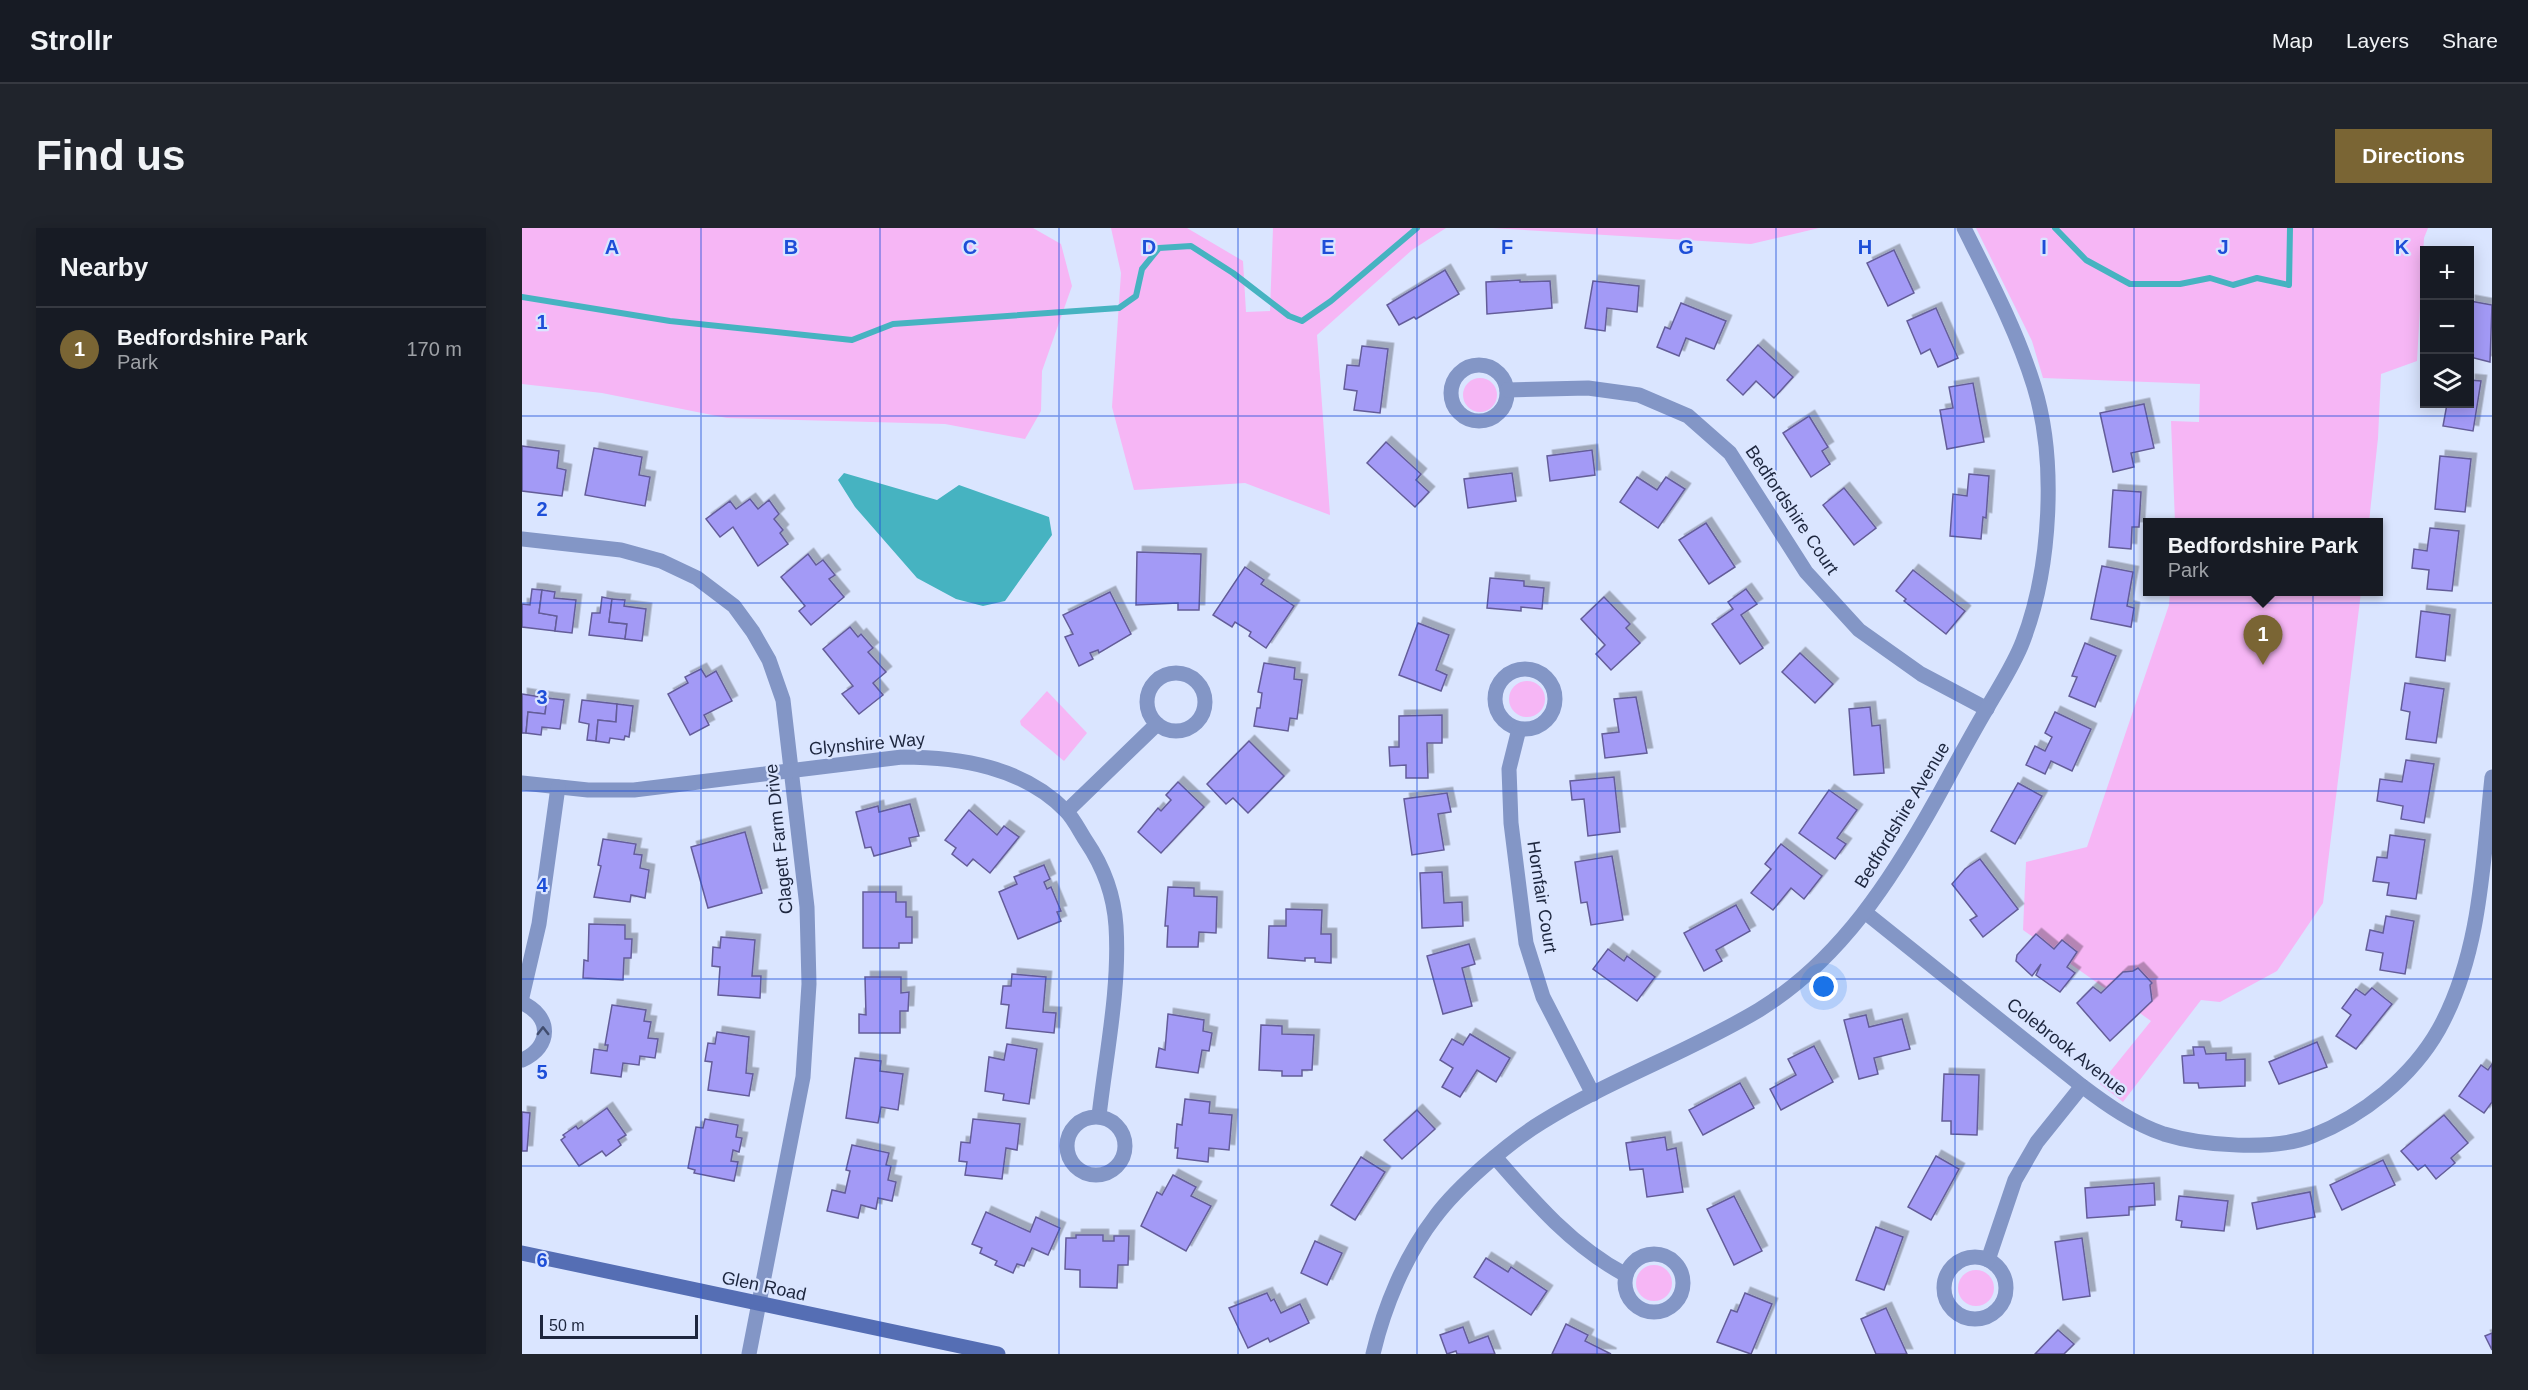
<!DOCTYPE html>
<html lang="en">
<head>
<meta charset="utf-8">
<style>
	:root { --surface:#171b24; --page:#20242c; --text:#f1f3f6; --muted:#9ea1a6; --line:#363941; --accent:#7a6534 }
	body { margin:0; font-family:Helvetica,sans-serif; background:var(--page); color:var(--text) }
	.controls { position:absolute; right:18px; top:18px; display:grid; overflow:hidden; border-radius:0px; box-shadow:0 3px 15px #0003 }
	.controls button { width:54px; height:54px; display:grid; place-items:center; padding:0; border:0; border-bottom:2px solid var(--line); background:var(--surface); color:var(--text); font:30px sans-serif }
	.scale { position:absolute; left:18px; bottom:15px; width:158px; box-sizing:border-box; padding-left:6px; border:3px solid #1d263e; border-top:0; font-size:16px; line-height:21px; white-space:nowrap; color:#1d263e; -webkit-text-stroke:4px #dae5ff; paint-order:stroke }
	.you { position:absolute; left:1302px; top:759px; width:21px; height:21px; margin:-15px; border:4px solid #fff; border-radius:50%; background:#1a73e8; box-shadow:0 0 0 9px #1a73e833 }
	.badge { display:grid; place-items:center; width:39px; height:39px; border-radius:50%; background:var(--accent); color:#fff; font-size:20px; font-weight:700 }
	.pin { position:absolute; translate:-50% -50px; filter:drop-shadow(0 2px 3px #0008) }
	.pin::after { content:''; position:absolute; top:32px; width:21px; height:18px; background:inherit; clip-path:polygon(0 0,100% 0,50% 100%) }
	.popup { position:absolute; left:1621px; top:290px; width:240px; height:78px; box-sizing:border-box; display:grid; place-content:center; border-radius:0px; background:var(--surface); filter:drop-shadow(0 2px 4px #0005); font-size:20px; white-space:nowrap; color:var(--muted) }
	.popup b { font-size:22px; color:var(--text) }
	.popup::after { content:''; position:absolute; left:50%; top:100%; margin-left:-12px; border:12px solid transparent; border-top-color:var(--surface) }
	.list { margin:0; padding:0; list-style:none }
	h2 { display:flex; justify-content:space-between; align-items:center; height:78px; margin:0; padding:0 24px; font-size:26px }
	h2 small { font-size:20px; font-weight:400; color:var(--muted) }
	.list li { display:grid; grid-template-columns:39px 1fr auto; gap:18px; align-items:center; box-sizing:border-box; height:84px; padding:0 24px; border-top:2px solid var(--line) }
	.list b { display:block; font-size:22px; white-space:nowrap }
	.list p { margin:0; font-size:20px; white-space:nowrap; color:var(--muted) }
	.list em { font-size:20px; font-style:normal; color:var(--muted) }
	.icon { flex:none; width:33px; height:33px; fill:none; stroke:currentColor; stroke-width:2; stroke-linecap:round; stroke-linejoin:round }
	.map { position:relative; flex:none; width:1970px; height:1126px; overflow:hidden; border-radius:0px }
	header { display:flex; align-items:center; gap:36px; box-sizing:border-box; height:84px; padding:0 30px; background:var(--surface); border-bottom:2px solid var(--line) }
	header strong { font-size:28px }
	nav { display:flex; gap:33px; margin-inline-start:auto; font-size:21px }
	.intro { display:flex; align-items:center; justify-content:space-between; box-sizing:border-box; height:144px; padding:0 36px }
	h1 { margin:0; font-size:42px }
	.button { padding:15px 27px; border-radius:0px; background:var(--accent); color:#fff; font-size:21px; font-weight:700 }
	main { display:flex; gap:36px; padding:0 36px }
	aside { flex:1; background:var(--surface); border-radius:0px; box-shadow:0 3px 15px #0003 }
	.map>svg:first-child { display:block }
</style>
</head>
<body>
<header>
<strong>Strollr</strong>
<nav><a>Map</a><a>Layers</a><a>Share</a></nav>
</header>
<div class="intro"><h1>Find us</h1><a class="button">Directions</a></div>
<main>
<aside>
<h2>Nearby<small></small></h2>
<ul class="list">
<li><span class="badge">1</span><div><b>Bedfordshire Park</b><p>Park</p></div><em>170 m</em></li>
</ul>
</aside>
<div class="map">
<svg width="1970" height="1126" viewBox="0 0 1970 1126">
	<defs>
		<filter id="shadow"><feDropShadow dx="5.5" dy="-5.5" stdDeviation="0" flood-color="#0004"/></filter>
	</defs>
	<rect width="100%" height="100%" fill="#dae5ff"/>
	<g fill="#f6b6f5">
		<polygon points="0,0 511,0 539,16 550,58 520,143 519,183 503,211 423,196 205,190 80,165 0,156"/>
		<polygon points="589,0 665,0 721,33 724,84 748,83 751,0 924,0 890,22 795,107 808,287 723,255 612,262 590,179 599,45"/>
		<polygon points="970,0 1297,0 1229,16"/>
		<polygon points="1454,0 1906,0 1902,10 1895,133 1859,146 1856,210 1847,294 1653,294 1649,193 1677,194 1678,156 1521,150 1510,113"/>
		<circle cx="958" cy="167" r="17"/>
		<polygon points="1648,364 1839,364 1801,675 1755,743 1698,774 1679,772 1601,874 1578,856 1629,793 1501,702 1504,634 1565,619 1647,377"/>
		<circle cx="1005" cy="471" r="18"/>
		<polygon points="525,463 565,505 542,533 499,497 498,493"/>
		<circle cx="1132" cy="1055" r="18"/>
		<circle cx="1454" cy="1060" r="18"/>
	</g>
	<polygon fill="#46b3c1" points="322,245 415,272 437,257 527,289 530,307 483,373 461,378 434,371 395,350 333,279 316,252"/>
	<g fill="none" stroke-linecap="round" stroke-linejoin="round">
		<g stroke="#46b3c1" stroke-width="6">
			<polyline points="1533,0 1564,32 1608,56 1658,56 1688,50 1711,57 1735,50 1767,57 1768,0"/>
			<polyline points="0,69 148,93 330,112 371,96 597,80 614,68 620,41 637,20 669,18 711,45 767,88 780,93 809,73 895,0"/>
		</g>
	</g>
	<g fill="#a39af6" stroke="#645d99" stroke-width="1.5" filter="url(#shadow)">
		<polygon points="1372,22 1392,65 1366,78 1345,35"/>
		<polygon points="923,42 937,66 894,91 892,89 877,97 865,77"/>
		<polygon points="998,52 998,54 1028,53 1030,80 965,86 964,54"/>
		<polygon points="1071,53 1117,58 1115,84 1085,80 1083,103 1063,100"/>
		<polygon points="1948,73 1970,77 1968,134 1948,129"/>
		<polygon points="1159,75 1204,93 1192,121 1164,110 1157,128 1135,119 1143,99 1148,101"/>
		<polygon points="1414,80 1436,130 1416,139 1408,121 1399,126 1385,93"/>
		<polygon points="1236,117 1271,149 1252,170 1234,153 1221,167 1205,152"/>
		<polygon points="840,118 866,121 858,185 832,182 835,163 822,161 825,137 837,138"/>
		<polygon points="1948,152 1959,153 1951,203 1921,198 1925,176 1948,176"/>
		<polygon points="1451,155 1462,214 1425,221 1418,182 1431,180 1427,159"/>
		<polygon points="1622,176 1632,220 1609,225 1612,239 1591,244 1578,185"/>
		<polygon points="1287,188 1306,219 1300,223 1308,236 1289,249 1261,205"/>
		<polygon points="864,214 899,246 894,252 907,264 893,279 845,235"/>
		<polygon points="0,218 37,223 35,240 44,242 40,268 0,263"/>
		<polygon points="72,220 120,229 117,247 128,249 123,278 63,267"/>
		<polygon points="1070,222 1073,247 1028,253 1025,228"/>
		<polygon points="1918,228 1949,231 1943,284 1913,281"/>
		<polygon points="990,245 994,273 946,280 942,251"/>
		<polygon points="1447,246 1467,248 1464,290 1461,289 1459,311 1428,308 1431,266 1445,268"/>
		<polygon points="1115,249 1135,262 1144,249 1163,261 1136,300 1098,274"/>
		<polygon points="1322,260 1354,300 1332,317 1301,277"/>
		<polygon points="1591,262 1619,264 1617,299 1610,299 1609,321 1587,319"/>
		<polygon points="228,271 236,281 247,272 257,286 252,291 261,302 258,305 266,316 236,338 211,299 198,309 184,291 208,273 214,281"/>
		<polygon points="1184,295 1213,339 1187,356 1157,312"/>
		<polygon points="1908,300 1937,303 1930,363 1905,361 1907,342 1890,340 1892,321 1905,323"/>
		<polygon points="615,324 679,326 677,382 656,382 656,375 614,377"/>
		<polygon points="286,326 294,337 301,332 313,347 307,351 322,369 289,397 277,383 283,378 259,349"/>
		<polygon points="1580,338 1611,344 1605,378 1612,380 1609,399 1569,391"/>
		<polygon points="723,339 742,352 739,356 772,378 744,420 727,408 729,404 713,394 710,399 691,387"/>
		<polygon points="1391,342 1443,383 1424,406 1382,373 1384,371 1374,363"/>
		<polygon points="968,350 1002,353 1002,358 1022,360 1020,381 999,379 999,383 965,380"/>
		<polygon points="10,361 20,362 17,385 35,388 33,403 0,399 0,376 8,377"/>
		<polygon points="1224,361 1235,376 1219,387 1241,420 1218,436 1190,396 1211,381 1206,374"/>
		<polygon points="20,362 33,364 32,370 54,372 50,405 33,403 35,388 17,385"/>
		<polygon points="588,364 609,406 577,425 576,422 568,425 571,431 557,438 543,409 551,406 541,387"/>
		<polygon points="80,369 90,371 87,394 105,396 103,411 67,407 70,385 78,385"/>
		<polygon points="1082,369 1108,396 1104,400 1118,415 1089,442 1074,426 1083,417 1059,391"/>
		<polygon points="90,371 103,372 102,378 124,381 120,413 103,411 105,396 87,394"/>
		<polygon points="1899,383 1928,387 1923,433 1894,429"/>
		<polygon points="896,395 927,407 914,442 925,447 919,463 877,447"/>
		<polygon points="328,399 336,409 339,406 351,420 346,424 364,444 351,455 361,467 337,486 320,466 331,458 301,421"/>
		<polygon points="1563,415 1594,428 1573,479 1547,468 1555,449 1550,448"/>
		<polygon points="1278,425 1311,456 1293,475 1260,444"/>
		<polygon points="742,435 773,440 772,451 780,452 775,491 768,490 766,503 732,498 735,480 738,480 740,465 736,464"/>
		<polygon points="179,441 184,449 194,443 210,473 182,487 187,497 168,507 146,466 166,455 163,449"/>
		<polygon points="1883,455 1922,461 1914,515 1884,511 1888,484 1879,482"/>
		<polygon points="0,466 25,470 23,486 6,484 4,505 0,505"/>
		<polygon points="1114,469 1125,525 1083,530 1080,506 1097,504 1092,471"/>
		<polygon points="25,470 42,472 38,501 20,499 19,507 4,505 6,484 23,486"/>
		<polygon points="60,472 95,476 94,494 76,492 74,513 65,512 67,496 57,494"/>
		<polygon points="95,476 111,478 107,509 103,508 102,512 88,510 87,515 74,513 76,492 94,494"/>
		<polygon points="1348,479 1350,498 1358,497 1362,545 1332,547 1327,481"/>
		<polygon points="1533,484 1569,501 1550,543 1529,533 1523,546 1504,537 1513,518 1523,523 1530,509 1523,505"/>
		<polygon points="920,487 920,515 905,515 906,550 884,550 884,537 868,538 867,519 877,519 877,488"/>
		<polygon points="727,513 762,548 726,585 711,570 704,576 685,556"/>
		<polygon points="1884,532 1912,536 1902,595 1879,591 1881,578 1855,573 1858,551 1880,554"/>
		<polygon points="1092,549 1098,604 1066,608 1062,571 1050,572 1048,553"/>
		<polygon points="656,554 682,579 639,625 616,604 636,580 639,583 649,572 644,567"/>
		<polygon points="1496,555 1520,568 1493,616 1469,603"/>
		<polygon points="1307,562 1335,582 1315,610 1324,616 1313,631 1277,605"/>
		<polygon points="925,565 929,584 916,586 922,622 890,627 882,571"/>
		<polygon points="388,576 397,608 387,610 389,618 352,628 349,619 343,620 334,584 356,578 357,584"/>
		<polygon points="447,582 475,607 482,598 497,609 468,645 451,631 445,638 430,626 434,620 423,612"/>
		<polygon points="223,604 240,665 186,680 169,619"/>
		<polygon points="1868,607 1903,612 1894,671 1865,667 1867,655 1851,653 1855,629 1865,630"/>
		<polygon points="81,611 114,616 112,626 120,627 118,640 127,642 123,670 109,667 108,674 72,669 79,638 76,637"/>
		<polygon points="1259,616 1300,648 1282,671 1269,660 1251,682 1229,665 1249,641 1243,636"/>
		<polygon points="1090,628 1101,692 1069,697 1065,674 1059,675 1053,634"/>
		<polygon points="1458,631 1496,681 1461,709 1448,692 1455,688 1430,656 1443,641"/>
		<polygon points="522,637 528,651 522,654 525,661 529,659 539,683 535,684 539,693 496,711 477,664 495,656 492,649"/>
		<polygon points="920,644 922,675 940,674 941,698 900,700 898,645"/>
		<polygon points="646,659 672,660 672,668 695,669 694,705 677,704 676,719 645,719 646,698 643,698"/>
		<polygon points="341,664 374,664 374,674 384,674 384,689 390,689 390,715 377,715 377,720 341,720"/>
		<polygon points="1214,677 1228,703 1194,722 1200,733 1182,743 1162,705"/>
		<polygon points="764,681 800,682 799,706 809,706 809,735 793,734 793,730 783,730 783,733 746,730 747,698 764,698"/>
		<polygon points="1864,688 1892,693 1883,746 1858,742 1861,725 1844,722 1848,702 1861,705"/>
		<polygon points="67,696 103,697 103,711 110,711 109,730 102,730 101,752 61,750 62,732 66,733"/>
		<polygon points="1514,706 1532,721 1540,712 1555,724 1545,739 1553,745 1538,764 1514,747 1519,736 1510,748 1494,733 1495,727"/>
		<polygon points="199,709 233,712 230,748 239,748 238,770 196,767 198,739 190,738 191,719 198,720"/>
		<polygon points="947,716 953,736 940,740 950,778 921,786 905,728"/>
		<polygon points="1086,721 1102,733 1105,728 1133,749 1115,773 1071,741"/>
		<polygon points="1616,740 1630,755 1628,757 1630,773 1588,813 1555,775 1571,759 1579,765 1601,744 1611,743"/>
		<polygon points="490,746 524,749 521,784 534,785 532,805 484,800 487,777 479,776 481,758 489,758"/>
		<polygon points="343,749 379,749 379,765 387,764 386,783 378,783 378,805 337,805 337,786 344,787"/>
		<polygon points="1850,760 1870,776 1834,821 1814,808 1829,787 1820,780 1834,761 1843,767"/>
		<polygon points="90,777 124,782 122,793 129,794 126,810 136,811 133,830 118,828 117,837 101,835 99,849 69,845 72,821 85,823 86,817 83,817"/>
		<polygon points="646,786 682,792 681,803 690,805 687,823 680,822 676,845 634,839 637,820 643,822"/>
		<polygon points="1344,787 1347,799 1380,791 1388,821 1352,830 1356,846 1337,851 1322,792"/>
		<polygon points="739,797 760,798 760,806 792,807 790,842 780,842 780,848 760,848 760,843 737,842"/>
		<polygon points="195,804 227,809 224,845 231,846 227,868 186,862 190,834 183,833 186,815 193,816"/>
		<polygon points="948,806 988,830 974,854 955,842 938,869 920,859 931,840 918,832 930,811 941,817"/>
		<polygon points="1795,814 1805,839 1757,856 1747,834"/>
		<polygon points="485,816 515,821 507,876 481,872 482,866 463,863 467,829 482,832"/>
		<polygon points="1292,818 1311,854 1259,882 1248,861 1274,847 1266,831"/>
		<polygon points="1671,819 1682,819 1684,826 1704,825 1704,832 1723,831 1723,858 1677,860 1676,855 1662,855 1660,828 1672,827"/>
		<polygon points="333,830 359,833 358,843 381,846 376,882 359,879 356,895 324,890"/>
		<polygon points="1970,836 1970,874 1962,885 1937,868 1959,837 1966,842"/>
		<polygon points="1422,846 1457,847 1455,907 1429,906 1429,893 1420,893"/>
		<polygon points="1218,855 1232,880 1181,907 1167,882"/>
		<polygon points="663,871 688,874 687,885 710,887 707,922 687,920 686,934 655,930 656,920 653,920 655,896 660,897"/>
		<polygon points="85,880 104,907 96,912 99,917 84,928 80,923 57,938 39,912 43,909 41,907 54,898 56,901"/>
		<polygon points="895,882 913,901 880,931 862,912"/>
		<polygon points="0,884 8,885 5,923 0,923"/>
		<polygon points="1922,887 1946,915 1929,930 1933,935 1914,951 1903,937 1896,942 1879,923"/>
		<polygon points="183,891 216,897 214,909 220,910 217,924 211,922 209,933 216,934 212,953 172,945 173,942 166,940 174,899 181,900"/>
		<polygon points="451,891 498,896 495,922 484,920 480,951 443,947 445,934 437,933 439,914 448,915"/>
		<polygon points="1143,909 1145,922 1154,920 1161,964 1125,969 1121,941 1108,942 1104,915"/>
		<polygon points="330,917 367,925 364,937 369,938 366,952 374,954 370,973 356,970 354,981 339,977 336,990 305,983 310,962 323,965 328,943 324,942"/>
		<polygon points="1414,928 1437,941 1409,992 1386,979"/>
		<polygon points="839,929 863,944 833,992 809,977"/>
		<polygon points="1861,932 1873,957 1820,982 1808,957"/>
		<polygon points="651,947 674,959 669,968 689,978 664,1023 619,998 635,964 640,967"/>
		<polygon points="1632,955 1633,977 1607,979 1607,987 1565,990 1563,960"/>
		<polygon points="1788,964 1793,989 1735,1001 1730,975"/>
		<polygon points="1212,968 1240,1023 1212,1037 1185,981"/>
		<polygon points="1657,968 1706,973 1702,1003 1659,999 1660,993 1654,992"/>
		<polygon points="464,984 508,1004 514,989 538,1000 526,1027 510,1020 502,1038 495,1036 491,1045 473,1037 475,1033 458,1025 460,1020 450,1016"/>
		<polygon points="1354,999 1381,1009 1362,1062 1334,1052"/>
		<polygon points="554,1007 581,1007 581,1013 592,1013 592,1008 607,1008 606,1037 596,1037 595,1060 558,1059 558,1042 543,1041 544,1010 554,1010"/>
		<polygon points="1560,1010 1568,1068 1541,1072 1533,1014"/>
		<polygon points="793,1013 820,1025 805,1057 779,1045"/>
		<polygon points="964,1030 986,1044 989,1039 1025,1063 1009,1087 952,1049"/>
		<polygon points="745,1065 749,1073 752,1071 759,1085 778,1076 787,1095 748,1114 746,1110 726,1120 707,1080"/>
		<polygon points="1223,1065 1250,1076 1229,1126 1195,1114 1209,1082 1215,1084"/>
		<polygon points="1364,1080 1385,1126 1354,1126 1339,1091"/>
		<polygon points="1044,1096 1066,1107 1063,1113 1089,1126 1030,1126"/>
		<polygon points="941,1099 947,1115 966,1108 973,1126 935,1126 934,1123 925,1126 918,1107"/>
		<polygon points="1536,1102 1552,1116 1542,1126 1513,1126"/>
		<polygon points="1970,1105 1970,1122 1963,1108"/>
	</g>
	<g fill="none" stroke-linecap="round" stroke-linejoin="round">
		<g stroke="#8396c6" stroke-width="15">
			<circle cx="957" cy="165" r="28"/>
			<polyline points="985,162 1066,160 1117,167 1166,188 1208,225 1284,344 1337,402 1399,446 1465,481"/>
			<polyline points="0,311 99,322 139,333 175,350 212,378 231,404 247,432 261,472 285,679 287,756 281,849 227,1126"/>
			<circle cx="1003" cy="471" r="30"/>
			<circle cx="654" cy="474" r="29"/>
			<polyline points="997,501 987,541 989,595 1004,715 1021,769 1071,866"/>
			<path d="M0,555L66,562H112L380,529C438,529 501,539 544,583C552,591 558,604 564,613C581,638 592,668 594,698C598,760 584,826 577,888"/>
			<polyline points="545,583 635,496"/>
			<path d="M1344,685L1560,858C1585,877 1612,896 1642,906C1681,918 1751,923 1790,908C1841,888 1890,849 1917,801C1959,725 1961,633 1970,549"/>
			<polyline points="0,769 17,696 36,559"/>
			<path d="M0,775C30,788 30,819 0,832"/>
			<circle cx="574" cy="918" r="29"/>
			<path d="M973,929C1012,974 1051,1019 1104,1047"/>
			<circle cx="1132" cy="1055" r="29"/>
			<circle cx="1453" cy="1060" r="31"/>
			<polyline points="1466,1032 1493,952 1515,914 1560,858"/>
			<path d="M851,1126C862,1079 883,1028 913,989C935,959 987,914 1020,894C1089,851 1167,824 1237,782C1318,732 1370,651 1415,570C1431,541 1447,511 1464,482C1477,459 1492,437 1501,413C1529,340 1535,232 1512,158C1495,103 1468,52 1442,0"/>
		</g>
		<polyline stroke="#556eb4" stroke-width="15" points="0,1025 476,1126"/>
	</g>
	<defs><path id="oneway-chevron" d="M-2-3.5L2.5 0L-2 3.5" fill="none" stroke-width="1.6" stroke-linecap="round" stroke-linejoin="round" transform="scale(1.5)"/></defs>
	<use stroke="#414d6e" href="#oneway-chevron" transform="translate(21 803) rotate(-90)"/>
	<path fill="none" stroke="#1d4ed8" stroke-width="1.5" stroke-opacity="0.55" d="M179,0V1126M358,0V1126M537,0V1126M716,0V1126M895,0V1126M1075,0V1126M1254,0V1126M1433,0V1126M1612,0V1126M1791,0V1126M0,188H1970M0,375H1970M0,563H1970M0,751H1970M0,938H1970"/>
	<g text-anchor="middle" stroke-width="4.5" stroke-linejoin="round" paint-order="stroke">
		<g font-size="18" fill="#1d263e" stroke="#dae5ff">
			<text transform="translate(1270 282) rotate(56)" y="6">Bedfordshire Court</text>
			<text transform="translate(345 516) rotate(-5)" y="6">Glynshire Way</text>
			<text transform="translate(1380 587) rotate(-59)" y="6">Bedfordshire Avenue</text>
			<text transform="translate(257 611) rotate(-96)" y="6">Clagett Farm Drive</text>
			<text transform="translate(1020 669) rotate(81)" y="6">Hornfair Court</text>
			<text transform="translate(1545 819) rotate(38)" y="6">Colebrook Avenue</text>
			<text transform="translate(242 1058) rotate(12)" y="6">Glen Road</text>
		</g>
	</g>
	<g font-size="20" text-anchor="middle" font-weight="bold" fill="#1d4ed8" stroke="#dae5ff" stroke-width="4.5" stroke-linejoin="round" paint-order="stroke">
		<text x="90" y="26">A</text>
		<text x="269" y="26">B</text>
		<text x="448" y="26">C</text>
		<text x="627" y="26">D</text>
		<text x="806" y="26">E</text>
		<text x="985" y="26">F</text>
		<text x="1164" y="26">G</text>
		<text x="1343" y="26">H</text>
		<text x="1522" y="26">I</text>
		<text x="1701" y="26">J</text>
		<text x="1880" y="26">K</text>
		<text x="20" y="101">1</text>
		<text x="20" y="288">2</text>
		<text x="20" y="476">3</text>
		<text x="20" y="664">4</text>
		<text x="20" y="851">5</text>
		<text x="20" y="1039">6</text>
	</g>
</svg>
<div class="controls">
<button>+</button>
<button>−</button>
<button><svg class="icon" aria-label="layers" viewBox="0 0 24 24"><path d="M12 4l9 5-9 5-9-5zM3 14l9 5 9-5"/></svg></button>
</div>
<div class="scale">50 m</div>
<div class="you"></div>
<div class="pin badge" style="left:1741px;top:437px">1</div>
<div class="popup"><b>Bedfordshire Park</b>Park</div>
</div>
</main>
</body>
</html>
